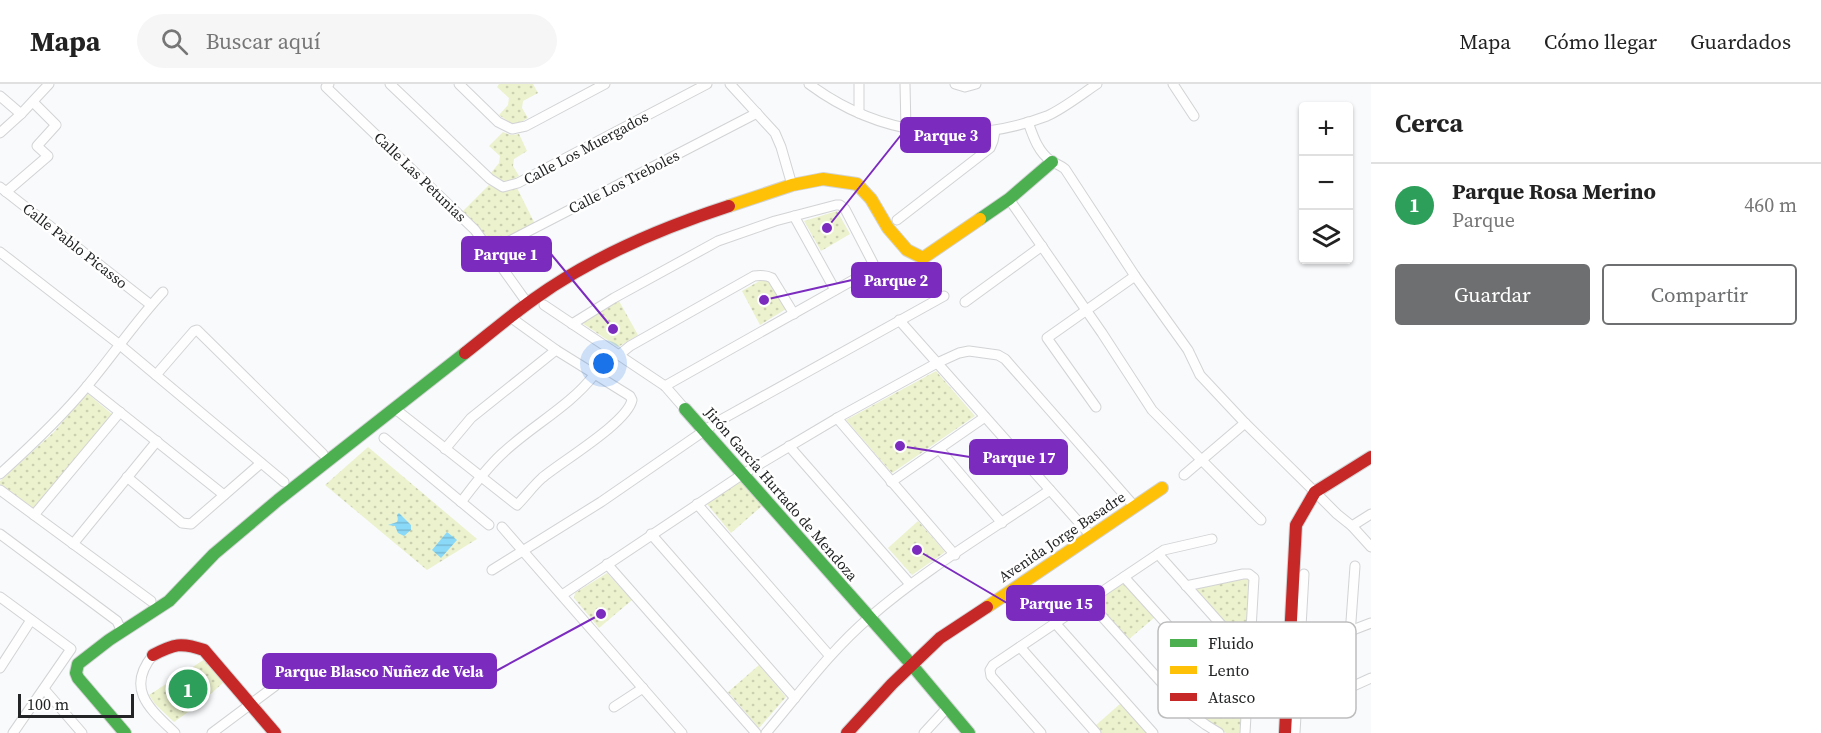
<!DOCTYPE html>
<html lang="es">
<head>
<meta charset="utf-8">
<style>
	:root { --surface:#fff; --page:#f6f6f6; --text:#222; --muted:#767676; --line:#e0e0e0; --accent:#6e6f70 }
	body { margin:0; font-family:"Source Serif 4",serif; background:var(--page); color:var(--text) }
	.controls { position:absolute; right:18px; top:18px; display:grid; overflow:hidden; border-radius:6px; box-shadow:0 2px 4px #0004 }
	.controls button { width:54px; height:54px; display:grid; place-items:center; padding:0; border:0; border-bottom:2px solid var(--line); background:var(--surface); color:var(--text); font:30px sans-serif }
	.scale { position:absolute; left:18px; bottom:15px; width:116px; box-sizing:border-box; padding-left:6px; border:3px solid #232425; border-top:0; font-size:16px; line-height:21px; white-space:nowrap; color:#232425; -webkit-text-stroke:4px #fff; paint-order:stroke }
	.you { position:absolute; left:604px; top:280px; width:21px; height:21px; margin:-15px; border:4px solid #fff; border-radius:50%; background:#1a73e8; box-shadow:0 0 0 9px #1a73e833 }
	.badge { display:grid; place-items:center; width:39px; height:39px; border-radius:50%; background:var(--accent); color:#fff; font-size:20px; font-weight:700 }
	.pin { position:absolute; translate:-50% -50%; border:3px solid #fff; box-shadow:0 2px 6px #0006 }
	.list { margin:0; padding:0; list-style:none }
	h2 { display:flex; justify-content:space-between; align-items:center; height:78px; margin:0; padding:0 24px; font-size:26px }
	h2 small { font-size:20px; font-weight:400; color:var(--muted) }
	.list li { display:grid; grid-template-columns:39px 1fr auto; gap:18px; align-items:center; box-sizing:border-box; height:84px; padding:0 24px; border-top:2px solid var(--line) }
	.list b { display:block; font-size:22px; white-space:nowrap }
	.list p { margin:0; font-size:20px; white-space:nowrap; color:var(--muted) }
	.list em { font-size:20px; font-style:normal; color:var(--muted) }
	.actions { display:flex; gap:12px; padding:18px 24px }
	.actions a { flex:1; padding:14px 0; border:2px solid var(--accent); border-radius:6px; text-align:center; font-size:21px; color:var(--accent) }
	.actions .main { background:var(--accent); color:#fff }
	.icon { flex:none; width:33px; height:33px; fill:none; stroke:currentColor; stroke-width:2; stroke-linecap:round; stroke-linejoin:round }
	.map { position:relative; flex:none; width:1371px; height:649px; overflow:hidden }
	header { display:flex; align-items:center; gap:36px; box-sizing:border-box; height:84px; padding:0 30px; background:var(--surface); border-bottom:2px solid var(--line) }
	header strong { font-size:28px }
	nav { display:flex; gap:33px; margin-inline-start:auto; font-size:21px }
	.search { width:420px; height:54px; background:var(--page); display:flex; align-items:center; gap:15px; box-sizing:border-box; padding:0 21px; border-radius:33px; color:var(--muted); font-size:22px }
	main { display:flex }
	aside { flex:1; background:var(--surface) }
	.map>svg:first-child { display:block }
</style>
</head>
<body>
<header>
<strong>Mapa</strong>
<div class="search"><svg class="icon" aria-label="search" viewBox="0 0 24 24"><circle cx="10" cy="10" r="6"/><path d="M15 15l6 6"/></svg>Buscar aquí</div>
<nav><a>Mapa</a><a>Cómo llegar</a><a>Guardados</a></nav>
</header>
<main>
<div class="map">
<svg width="1371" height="649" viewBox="0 0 1371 649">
	<defs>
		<pattern id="grass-dots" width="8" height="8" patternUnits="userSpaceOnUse" patternTransform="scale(1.5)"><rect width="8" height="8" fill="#ecf2cd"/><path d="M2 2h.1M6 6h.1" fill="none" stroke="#cacfb0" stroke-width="1.8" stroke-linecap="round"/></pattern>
		<pattern id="water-rules" width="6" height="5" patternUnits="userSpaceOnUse" patternTransform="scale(1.5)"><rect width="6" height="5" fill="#8bd9f8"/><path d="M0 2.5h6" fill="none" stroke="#78bad4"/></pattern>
	</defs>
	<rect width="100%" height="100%" fill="#f9fafc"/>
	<g fill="url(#grass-dots)">
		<polygon points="499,0 533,0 538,9 523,17 522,24 528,34 519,39 512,40 499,31 508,21 509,14 497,3"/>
		<path d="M503,48L511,51L519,50L527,67L514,75L513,82L519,92C507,99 501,99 491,89L499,79L500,72L489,62Z"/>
		<polygon points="489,101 502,108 517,104 535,140 492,161 480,145 462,128"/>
		<polygon points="837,127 850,150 821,167 804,137"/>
		<polygon points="763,195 771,197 786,225 760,241 742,207"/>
		<polygon points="619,217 638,251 618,263 582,239"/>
		<polygon points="936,287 975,332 892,389 846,336"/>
		<polygon points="87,309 113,331 35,425 0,401 0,397 54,348"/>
		<polygon points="368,363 477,455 427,486 325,401"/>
		<polygon points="741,397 763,421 731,449 707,420"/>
		<polygon points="918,437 945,468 912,491 888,464"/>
		<polygon points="607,489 632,516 599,544 574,514 575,509"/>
		<polygon points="1250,494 1246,562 1194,505"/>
		<polygon points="1123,497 1155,533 1128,556 1093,518"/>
		<polygon points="205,575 224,598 198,621 174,638 155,620 149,611"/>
		<polygon points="759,581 786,613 759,644 728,608"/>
		<polygon points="1201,587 1222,607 1244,617 1241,649 1226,649 1209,639 1176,609"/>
		<polygon points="1121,619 1148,649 1101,649 1095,642"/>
	</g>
	<g fill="url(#water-rules)">
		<polygon points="399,429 411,441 411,446 404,452 398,449 395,442 388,441 397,438 398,435 397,431"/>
		<polygon points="447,448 457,456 441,474 432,466"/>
	</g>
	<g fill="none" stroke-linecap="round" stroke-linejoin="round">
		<defs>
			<g id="street">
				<polyline points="329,0 326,3 475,146 528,220"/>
				<polyline points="390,0 490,95 503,103 518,99 707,0"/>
				<polyline points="459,0 498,38 512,45 526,42 605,0"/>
				<polyline points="730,0 775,49 781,63 792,101"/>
				<path d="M809,0C879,52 965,63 1047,32C1063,25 1082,10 1097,0"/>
				<polyline points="859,0 859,29"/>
				<polyline points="905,0 906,45"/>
				<polyline points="955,0 965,3 976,0"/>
				<polyline points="1173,0 1194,32"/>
				<polyline points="0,12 21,30"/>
				<path d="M1028,38C1033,52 1038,68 1051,77C1056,80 1060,81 1065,85L1135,192L1188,266L1200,291L1245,339L1315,408L1337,430L1352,442L1371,463"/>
				<polyline points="0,49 21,30 49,0"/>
				<polyline points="0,103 151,221"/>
				<polyline points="6,108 48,72 37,62 56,41 33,18"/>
				<polyline points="1009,115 1102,249 1152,326 1261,436"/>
				<polyline points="794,132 835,206"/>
				<polyline points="897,136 990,64 993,57 995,47"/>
				<polyline points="490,167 757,29"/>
				<polyline points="0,168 120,261 284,398"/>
				<polyline points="965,218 1042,162"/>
				<polyline points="544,221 665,302 685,325"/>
				<polyline points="899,236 1091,452"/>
				<polyline points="572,240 614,214 718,157 775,137 836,121 840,121 845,125 873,179 874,183 871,186 665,302"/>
				<path d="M619,271L630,262L754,192C761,191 766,191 772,194L794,230"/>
				<polyline points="156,291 194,247 197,246 323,370"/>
				<polyline points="87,302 224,411"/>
				<polyline points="1096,323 1047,254 1135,192"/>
				<path d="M394,324L517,421C526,412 533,402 542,394C562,377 627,339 632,316L630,312L556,266L510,233"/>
				<polyline points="837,334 955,471"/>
				<polyline points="384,354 489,441"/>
				<polyline points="789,362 910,500"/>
				<polyline points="445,365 471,334 556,266"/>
				<polyline points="939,365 1002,439"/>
				<path d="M0,390C31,362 61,334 88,301C113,271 136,237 163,208"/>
				<polyline points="1184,391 1245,339"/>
				<polyline points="127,393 182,439 191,440 261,379"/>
				<polyline points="891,398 985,333"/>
				<polyline points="0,406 151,517"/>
				<path d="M461,418C475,400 488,382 504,368C533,341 570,322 594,291"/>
				<polyline points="697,420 829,571"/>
				<polyline points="34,431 120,328"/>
				<polyline points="1352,442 1371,430"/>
				<polyline points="502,443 682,649"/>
				<polyline points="0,450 117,537 122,548"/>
				<polyline points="651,450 795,614"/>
				<polyline points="73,460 157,357"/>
				<polyline points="1158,470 1250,573"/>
				<polyline points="607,480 756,649"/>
				<polyline points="492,486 601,418 717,338 944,212"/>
				<polyline points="1124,493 1221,600 1235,610 1247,614"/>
				<polyline points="1186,502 1243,490 1249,490 1254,494 1245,649"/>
				<polyline points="562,511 743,390 839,333 937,279 959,269 969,267 998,271 1005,275 1135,423"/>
				<polyline points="0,513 71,565 13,649"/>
				<polyline points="1088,517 1188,628 1206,641 1219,649"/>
				<polyline points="1055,539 1153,649"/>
				<polyline points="1350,547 1371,539"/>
				<polyline points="1020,563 1096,649"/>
				<path d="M153,571C125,605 150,625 175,649"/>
				<polyline points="0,584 31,536"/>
				<polyline points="44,605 82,649"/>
				<polyline points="1346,606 1355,482"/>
				<polyline points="614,623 643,604"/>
				<polyline points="1296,628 1371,594"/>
				<polyline points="212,649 275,602"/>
				<path d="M766,649C800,609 830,567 870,533C924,486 990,447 1050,406"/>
				<polyline points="924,649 947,624"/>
				<polyline points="1041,649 991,592 990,586 993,581 1164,466 1212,455"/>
				<polyline points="1295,649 1304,490"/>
			</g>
			<g id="fast">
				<polyline points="980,135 1009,115 1052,78"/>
				<polyline points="685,325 911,580 969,649"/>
				<polyline points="125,649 78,594 76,589 78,580 109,556 169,517 214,470 278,416 465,269"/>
			</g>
			<g id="slow">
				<polyline points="729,122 792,101 823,95 857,100 871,115 888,144 907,166 923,174 980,135"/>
				<polyline points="987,523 1162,404"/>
			</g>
			<g id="jam">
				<path d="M465,269C488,251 510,232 534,215C592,173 661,144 729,122"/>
				<path d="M153,571C174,560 181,558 204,566L275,649"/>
				<polyline points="847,649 892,600 940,554 987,523"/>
				<polyline points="1285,649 1296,441 1315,408 1371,373"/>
			</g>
		</defs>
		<use href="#street" stroke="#d2d3d4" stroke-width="11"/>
		<use href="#fast" stroke="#d2d3d4" stroke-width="14"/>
		<use href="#slow" stroke="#d2d3d4" stroke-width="14"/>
		<use href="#jam" stroke="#d2d3d4" stroke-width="14"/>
		<use href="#street" stroke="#fefeff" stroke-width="9"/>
		<use href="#fast" stroke="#4caf50" stroke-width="12"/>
		<use href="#slow" stroke="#ffc107" stroke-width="12"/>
		<use href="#jam" stroke="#c62828" stroke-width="12"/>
	</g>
	<g text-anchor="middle" stroke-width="5" stroke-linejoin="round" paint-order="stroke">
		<g font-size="15" fill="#232425" stroke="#fff">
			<text transform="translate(586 64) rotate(-28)" y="5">Calle Los Muergados</text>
			<text transform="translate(420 93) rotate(44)" y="5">Calle Las Petunias</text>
			<text transform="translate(624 98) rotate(-27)" y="5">Calle Los Treboles</text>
			<text transform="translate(75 162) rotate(38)" y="5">Calle Pablo Picasso</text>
			<text transform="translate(781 410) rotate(49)" y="5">Jirón García Hurtado de Mendoza</text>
			<text transform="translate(1062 453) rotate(-34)" y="5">Avenida Jorge Basadre</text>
		</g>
	</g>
	<rect x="1158" y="538" width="198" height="96" rx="9" fill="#fff" stroke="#bdbdbe" stroke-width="1.5"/>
	<rect x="1170" y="555" width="27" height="8" fill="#4caf50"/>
	<rect x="1170" y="582" width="27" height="8" fill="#ffc107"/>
	<rect x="1170" y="609" width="27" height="8" fill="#c62828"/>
	<g font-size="16" fill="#232425">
		<text x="1208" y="565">Fluido</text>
		<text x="1208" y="592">Lento</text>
		<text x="1208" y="619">Atasco</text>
	</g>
	<path fill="none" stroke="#7b2cbf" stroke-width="2" d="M827 144L901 51M613 245L551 170M764 216L852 196M900 362L970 373M917 466L1007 519M601 530L496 587"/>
	<g fill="#7b2cbf" stroke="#fff" stroke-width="2">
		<circle cx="827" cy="144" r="6"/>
		<circle cx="613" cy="245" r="6"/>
		<circle cx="764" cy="216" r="6"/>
		<circle cx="900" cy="362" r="6"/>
		<circle cx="917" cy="466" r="6"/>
		<circle cx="601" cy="530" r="6"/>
	</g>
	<g fill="#7b2cbf" stroke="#7b2cbf" stroke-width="2">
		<rect x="901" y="34" width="89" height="34" rx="6"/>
		<rect x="462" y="153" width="89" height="34" rx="6"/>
		<rect x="852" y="179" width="89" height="34" rx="6"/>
		<rect x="970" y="356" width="97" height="34" rx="6"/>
		<rect x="1007" y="502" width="97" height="34" rx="6"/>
		<rect x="263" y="570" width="233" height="34" rx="6"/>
	</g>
	<g font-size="16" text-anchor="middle" font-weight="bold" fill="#fff">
		<text x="946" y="57">Parque 3</text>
		<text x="506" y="176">Parque 1</text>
		<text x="896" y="202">Parque 2</text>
		<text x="1019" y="379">Parque 17</text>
		<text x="1056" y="525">Parque 15</text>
		<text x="379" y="593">Parque Blasco Nuñez de Vela</text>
	</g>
</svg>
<div class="controls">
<button>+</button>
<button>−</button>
<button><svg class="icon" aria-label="layers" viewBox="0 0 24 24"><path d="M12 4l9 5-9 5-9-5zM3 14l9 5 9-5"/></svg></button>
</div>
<div class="scale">100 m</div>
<div class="you"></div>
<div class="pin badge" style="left:188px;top:605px;background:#2e9e5b">1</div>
</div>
<aside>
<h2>Cerca<small></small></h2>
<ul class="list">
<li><span class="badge" style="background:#2e9e5b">1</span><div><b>Parque Rosa Merino</b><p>Parque</p></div><em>460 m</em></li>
</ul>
<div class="actions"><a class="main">Guardar</a><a>Compartir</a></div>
</aside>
</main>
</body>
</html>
